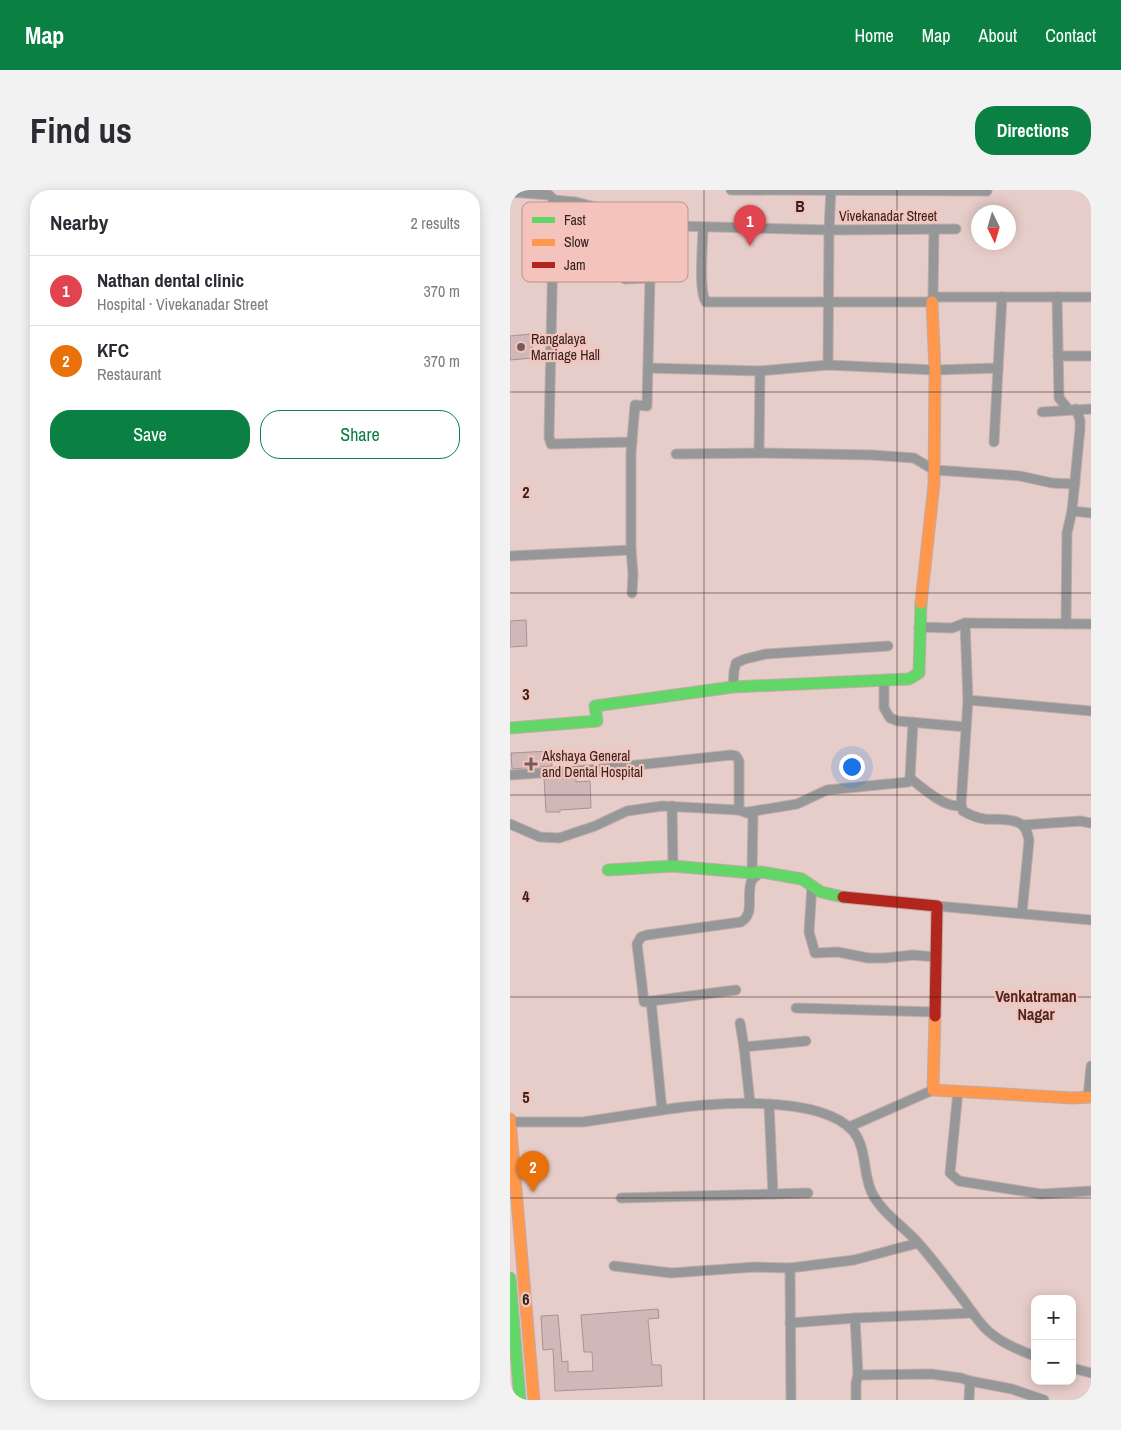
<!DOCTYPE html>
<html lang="en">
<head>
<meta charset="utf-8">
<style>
	:root { --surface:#fff; --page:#f2f2f3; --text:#2b2b33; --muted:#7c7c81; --line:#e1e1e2; --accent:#0b8043 }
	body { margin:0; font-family:"Archivo Narrow",sans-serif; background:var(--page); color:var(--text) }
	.controls { position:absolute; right:15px; bottom:15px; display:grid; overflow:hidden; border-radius:10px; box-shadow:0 2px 12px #0003 }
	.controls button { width:45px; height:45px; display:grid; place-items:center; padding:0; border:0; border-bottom:1px solid var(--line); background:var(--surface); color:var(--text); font:25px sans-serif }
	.compass { position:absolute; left:461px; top:15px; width:45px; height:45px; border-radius:50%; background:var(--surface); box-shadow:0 2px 12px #0003; rotate:175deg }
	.you { position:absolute; left:341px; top:576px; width:18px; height:18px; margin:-12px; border:4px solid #fff; border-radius:50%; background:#1a73e8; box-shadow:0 0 0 8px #1a73e833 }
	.badge { display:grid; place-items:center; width:32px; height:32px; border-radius:50%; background:var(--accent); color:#fff; font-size:16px; font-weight:700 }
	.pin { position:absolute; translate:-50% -41px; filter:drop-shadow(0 1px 2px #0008) }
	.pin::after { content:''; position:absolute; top:26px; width:18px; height:15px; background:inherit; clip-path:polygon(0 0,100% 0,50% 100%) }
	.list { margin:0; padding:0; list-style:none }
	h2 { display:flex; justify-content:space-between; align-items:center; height:65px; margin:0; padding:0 20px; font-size:21px }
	h2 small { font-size:16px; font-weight:400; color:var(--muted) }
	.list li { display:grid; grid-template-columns:32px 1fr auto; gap:15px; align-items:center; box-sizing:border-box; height:70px; padding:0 20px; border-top:1px solid var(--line) }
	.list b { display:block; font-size:19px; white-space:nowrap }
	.list p { margin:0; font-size:16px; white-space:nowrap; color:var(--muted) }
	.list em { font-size:16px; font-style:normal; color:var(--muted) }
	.actions { display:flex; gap:10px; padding:15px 20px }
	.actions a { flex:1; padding:11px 0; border:1px solid var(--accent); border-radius:20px; text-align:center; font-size:18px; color:var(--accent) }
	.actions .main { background:var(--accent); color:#fff }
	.map { position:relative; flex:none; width:581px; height:1210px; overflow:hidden; border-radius:20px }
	header { display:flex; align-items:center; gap:30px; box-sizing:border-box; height:70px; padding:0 25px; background:var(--accent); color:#fff }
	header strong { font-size:24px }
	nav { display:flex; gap:28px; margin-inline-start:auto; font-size:18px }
	.intro { display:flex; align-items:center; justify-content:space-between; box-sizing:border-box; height:120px; padding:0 30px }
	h1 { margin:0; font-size:35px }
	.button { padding:12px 22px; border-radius:20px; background:var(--accent); color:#fff; font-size:18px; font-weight:700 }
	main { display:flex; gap:30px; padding:0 30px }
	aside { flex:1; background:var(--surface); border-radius:20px; box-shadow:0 2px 12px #0003 }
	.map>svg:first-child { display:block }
</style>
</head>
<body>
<header>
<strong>Map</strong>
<nav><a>Home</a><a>Map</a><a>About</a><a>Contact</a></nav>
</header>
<div class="intro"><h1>Find us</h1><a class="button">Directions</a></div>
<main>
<aside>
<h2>Nearby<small>2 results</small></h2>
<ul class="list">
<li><span class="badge" style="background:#e0444e">1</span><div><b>Nathan dental clinic</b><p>Hospital · Vivekanadar Street</p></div><em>370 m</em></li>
<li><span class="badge" style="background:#e8710a">2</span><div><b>KFC</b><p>Restaurant</p></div><em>370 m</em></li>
</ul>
<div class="actions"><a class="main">Save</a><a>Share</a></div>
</aside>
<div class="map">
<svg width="581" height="1210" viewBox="0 0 581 1210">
	<rect width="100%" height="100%" fill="#e7cdc9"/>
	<g fill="#d2b7b8" stroke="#a69392">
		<polygon points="21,144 23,168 0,170 0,146"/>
		<polygon points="16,430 17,456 0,457 0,431"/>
		<polygon points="41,561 42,576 2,579 1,563"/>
		<polygon points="66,587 66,592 80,591 81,618 50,620 50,622 36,622 34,589"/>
		<polygon points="148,1119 149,1128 138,1129 142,1175 151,1175 152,1196 45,1201 43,1159 33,1160 31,1126 48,1125 52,1172 58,1171 58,1182 83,1181 82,1162 74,1162 71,1125"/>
	</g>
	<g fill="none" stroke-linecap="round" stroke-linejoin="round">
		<defs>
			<g id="street">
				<polyline points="221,0 477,1"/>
				<polyline points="321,0 319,40 446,39"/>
				<polyline points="0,2 39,5 44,10 66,12 89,18 104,23 128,35 319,40 318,175"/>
				<polyline points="44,10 39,247 41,254 122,252"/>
				<polyline points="117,30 115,89 140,88 137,216 125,215 121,262 121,360 123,384 122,403"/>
				<path d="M193,37C193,52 188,101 196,112H422L423,107"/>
				<polyline points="424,39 423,107 547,107 549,208 559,220"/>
				<polyline points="547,107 581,107"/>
				<polyline points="548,166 581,166"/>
				<polyline points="138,178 250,181 318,175 425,180 488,178"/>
				<polyline points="566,219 570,230 570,239 562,321 581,323"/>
				<polyline points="532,222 581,219"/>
				<polyline points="484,252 492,107"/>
				<polyline points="249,263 250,181"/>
				<polyline points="166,264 249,263 362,265 404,268 424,280 510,286 542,293 565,294"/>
				<polyline points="0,366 121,360"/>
				<polyline points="556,434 557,343 562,321"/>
				<polyline points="581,434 455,433 458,510 581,521"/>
				<polyline points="409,437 442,438 455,433"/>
				<polyline points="374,491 374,518 380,528 388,531 456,537"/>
				<polyline points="223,497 224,481 226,473 235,469 256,464 378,456"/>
				<polyline points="0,585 90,579 221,565 226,566 229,571 229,620"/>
				<polyline points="400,588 403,532"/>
				<path d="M451,615L453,621C460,625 467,628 475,629C486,630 502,628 511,634C517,638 518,645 519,651L512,723"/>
				<polyline points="162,616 163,676"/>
				<path d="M238,622L287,614L317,600L398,592L400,588C411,597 437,620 451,615L458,510"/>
				<polyline points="0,634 30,647 49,648 85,636 117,621 152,616 229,620 243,625 242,683"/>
				<polyline points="513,635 570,631 581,633"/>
				<polyline points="302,695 299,742 305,763 328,762 358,768 375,768 403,765 426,767"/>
				<polyline points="427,716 581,730"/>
				<path d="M226,800L134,812L127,754L131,747L137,745L231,732C246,723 235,704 242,690C244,687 248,685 251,682"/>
				<path d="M141,811L152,920C198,913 309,903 343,941C358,959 352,986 363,1005C374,1025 396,1038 410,1055C425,1072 438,1090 452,1108C460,1119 468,1132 478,1141C491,1153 508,1160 525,1166"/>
				<polyline points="286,818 425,822"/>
				<polyline points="230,833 234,857 296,851"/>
				<polyline points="234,857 240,913"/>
				<polyline points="448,901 440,983 449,991 531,1004 581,1001"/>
				<polyline points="578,907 581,876"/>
				<polyline points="0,932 73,932 152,920"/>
				<polyline points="339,937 423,900"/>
				<polyline points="263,1004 298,1003"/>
				<polyline points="111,1008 263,1004 259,914"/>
				<polyline points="104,1076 161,1083 245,1077 280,1078 344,1070 408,1053"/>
				<polyline points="280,1078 281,1210"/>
				<polyline points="280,1133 345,1128"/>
				<polyline points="562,1178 581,1183"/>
				<polyline points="348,1185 421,1184 451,1188 460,1191 502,1199 534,1210"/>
				<polyline points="346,1210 346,1193 348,1185 345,1128 463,1123"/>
				<polyline points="459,1210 460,1191"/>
			</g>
			<g id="fast">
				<polyline points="0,538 87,531 85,516 223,497 399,489 409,483 411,413"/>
				<polyline points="98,680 163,676 242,683 251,682 292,689 311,702 333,707"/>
				<polyline points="0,1088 10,1210"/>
			</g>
			<g id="slow">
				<polyline points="411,413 424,294 425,180 422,112"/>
				<polyline points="425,826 423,900 563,908 581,907"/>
				<polyline points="0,929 24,1210"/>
			</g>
			<polyline id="jam" points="333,707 427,716 425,826"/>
		</defs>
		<use href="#street" stroke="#c1aca9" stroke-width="11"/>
		<use href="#fast" stroke="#c1aca9" stroke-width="13"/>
		<use href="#slow" stroke="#c1aca9" stroke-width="13"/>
		<use href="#jam" stroke="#c1aca9" stroke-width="13"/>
		<use href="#street" stroke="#959798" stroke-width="9"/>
		<use href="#fast" stroke="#63d668" stroke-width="11"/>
		<use href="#slow" stroke="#ff974d" stroke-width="11"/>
		<use href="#jam" stroke="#b3261e" stroke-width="11"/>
	</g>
	<path fill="none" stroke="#33211e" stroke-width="1" stroke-opacity="0.55" d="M194,0V1210M387,0V1210M0,202H581M0,403H581M0,605H581M0,807H581M0,1008H581"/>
	<g fill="#725d5a" stroke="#f4c4bc" stroke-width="2">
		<circle cx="11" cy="157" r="5"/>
		<path d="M18.5 566.5h5v5h5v5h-5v5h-5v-5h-5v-5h5z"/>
	</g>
	<g text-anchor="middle" stroke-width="4.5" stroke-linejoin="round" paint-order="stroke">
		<g font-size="14" fill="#33211e" stroke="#f4c4bc">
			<text x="378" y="31">Vivekanadar Street</text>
		</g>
		<g font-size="14" fill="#33211e" stroke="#f4c4bc" text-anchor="start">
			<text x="21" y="154">Rangalaya<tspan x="21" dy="16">Marriage Hall</tspan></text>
			<text x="32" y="571">Akshaya General<tspan x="32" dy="16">and Dental Hospital</tspan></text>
		</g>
		<g font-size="16" font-weight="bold" fill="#4e2924" stroke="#f4c4bc">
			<text x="526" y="812">Venkatraman<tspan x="526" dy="18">Nagar</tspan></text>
		</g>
	</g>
	<rect x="12" y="12" width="166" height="80" rx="8" fill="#f4c4bc" stroke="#ba938d" stroke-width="1"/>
	<rect x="22" y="27" width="23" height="6" fill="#63d668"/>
	<rect x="22" y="49" width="23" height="7" fill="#ff974d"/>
	<rect x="22" y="72" width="23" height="6" fill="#b3261e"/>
	<g font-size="14" fill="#33211e">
		<text x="54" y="35">Fast</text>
		<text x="54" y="57">Slow</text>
		<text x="54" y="80">Jam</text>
	</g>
	<g font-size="16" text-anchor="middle" font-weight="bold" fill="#33211e" stroke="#f4c4bc" stroke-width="4.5" stroke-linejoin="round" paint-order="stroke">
		<text x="290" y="22">B</text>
		<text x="16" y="308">2</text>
		<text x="16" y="510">3</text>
		<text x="16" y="712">4</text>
		<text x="16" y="913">5</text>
		<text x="16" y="1115">6</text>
	</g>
</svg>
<div class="controls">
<button>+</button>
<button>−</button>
</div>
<svg class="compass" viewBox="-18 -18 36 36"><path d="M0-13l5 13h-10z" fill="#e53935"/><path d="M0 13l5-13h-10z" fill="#7c7c81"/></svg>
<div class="you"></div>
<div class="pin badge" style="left:240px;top:56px;background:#e0444e">1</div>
<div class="pin badge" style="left:23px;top:1002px;background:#e8710a">2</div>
</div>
</main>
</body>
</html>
